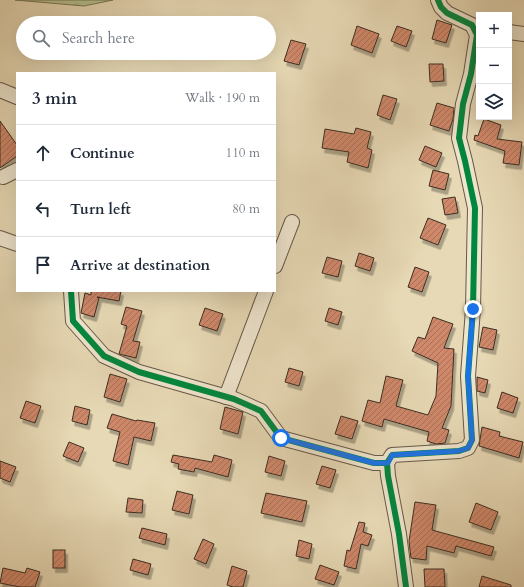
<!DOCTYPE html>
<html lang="en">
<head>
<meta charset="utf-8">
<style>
	:root { --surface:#fff; --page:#f2f2f3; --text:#1f2937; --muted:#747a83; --line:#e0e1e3 }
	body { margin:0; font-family:Cardo,serif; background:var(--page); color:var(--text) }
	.controls { position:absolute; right:12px; top:12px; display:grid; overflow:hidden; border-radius:0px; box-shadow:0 4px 16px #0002 }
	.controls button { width:36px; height:36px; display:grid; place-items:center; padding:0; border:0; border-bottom:1px solid var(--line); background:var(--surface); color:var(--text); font:20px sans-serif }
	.stop { position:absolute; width:12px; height:12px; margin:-9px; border:3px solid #1a73e8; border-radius:50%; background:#fff }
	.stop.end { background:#1a73e8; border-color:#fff; box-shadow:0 1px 4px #0008 }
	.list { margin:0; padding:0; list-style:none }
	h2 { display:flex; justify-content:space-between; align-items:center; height:52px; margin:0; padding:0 16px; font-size:17px }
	h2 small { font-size:13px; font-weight:400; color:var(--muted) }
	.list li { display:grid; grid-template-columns:26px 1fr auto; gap:12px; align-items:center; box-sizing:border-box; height:56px; padding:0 16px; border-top:1px solid var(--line) }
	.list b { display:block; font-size:15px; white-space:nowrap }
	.list em { font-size:13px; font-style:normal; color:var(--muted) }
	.icon { flex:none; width:22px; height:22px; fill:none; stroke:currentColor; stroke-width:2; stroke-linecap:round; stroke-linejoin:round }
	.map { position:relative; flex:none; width:524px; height:587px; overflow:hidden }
	.search { position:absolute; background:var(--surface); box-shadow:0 4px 16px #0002; left:16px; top:16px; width:260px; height:44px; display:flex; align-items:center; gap:10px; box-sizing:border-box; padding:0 14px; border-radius:22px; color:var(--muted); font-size:15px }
	.panel { position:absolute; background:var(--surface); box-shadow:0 4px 16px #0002; left:16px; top:72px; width:260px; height:220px; border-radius:0px }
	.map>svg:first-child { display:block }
</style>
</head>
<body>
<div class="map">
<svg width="524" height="587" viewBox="0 0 524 587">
	<defs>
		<pattern id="grass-tufts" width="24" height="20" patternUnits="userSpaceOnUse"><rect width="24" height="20" fill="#b5bf8e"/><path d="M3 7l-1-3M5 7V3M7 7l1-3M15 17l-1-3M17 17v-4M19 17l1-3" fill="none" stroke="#949c74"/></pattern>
		<pattern id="building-hatch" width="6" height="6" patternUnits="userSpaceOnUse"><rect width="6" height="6" fill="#cf886b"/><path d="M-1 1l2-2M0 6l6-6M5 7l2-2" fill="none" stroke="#a97058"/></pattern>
		<filter id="shadow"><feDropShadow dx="2.5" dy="4.5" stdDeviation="0" flood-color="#0004"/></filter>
	</defs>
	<rect width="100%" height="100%" fill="#e7d9b5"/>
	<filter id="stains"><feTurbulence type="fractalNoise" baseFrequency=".005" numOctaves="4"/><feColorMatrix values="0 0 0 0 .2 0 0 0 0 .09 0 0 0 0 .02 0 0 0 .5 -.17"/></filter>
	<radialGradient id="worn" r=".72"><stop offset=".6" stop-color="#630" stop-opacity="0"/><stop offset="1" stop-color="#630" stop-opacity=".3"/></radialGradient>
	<polygon fill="url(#grass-tufts)" stroke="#787658" points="15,0 113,0 84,6"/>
	<g fill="url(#building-hatch)" stroke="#3c2e22" filter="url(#shadow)">
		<polygon points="437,20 452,25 446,43 432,39"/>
		<polygon points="357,26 379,34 372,53 351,45"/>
		<polygon points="397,26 412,31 406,47 391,41"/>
		<polygon points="291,40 306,44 299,65 284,61"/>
		<polygon points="429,64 443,64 444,81 430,82"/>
		<polygon points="383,95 397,99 390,120 377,115"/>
		<polygon points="437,103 454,108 453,119 449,131 430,125"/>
		<polygon points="484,119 501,125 497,139 522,142 519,165 503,163 505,151 474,140 475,135 478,136"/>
		<polygon points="0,121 17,145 17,156 0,168"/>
		<polygon points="356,128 371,132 367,148 372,150 368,168 347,162 349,152 322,148 325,129 354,134"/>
		<polygon points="425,146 442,153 436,167 419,160"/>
		<polygon points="433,170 449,174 445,190 429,186"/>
		<polygon points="455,197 458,213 445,215 442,199"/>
		<polygon points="428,218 446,225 438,245 420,238"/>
		<polygon points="359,253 374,258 370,271 355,266"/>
		<polygon points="327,257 342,261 338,277 322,273"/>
		<polygon points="415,267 429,272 422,292 408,287"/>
		<polygon points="91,291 121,291 119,301 97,297 99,298 94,317 81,313 85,293 91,295"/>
		<polygon points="126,307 142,311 133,341 140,342 136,358 119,354 127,326 121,324"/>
		<polygon points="205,308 223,314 217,331 199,325"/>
		<polygon points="329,308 342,312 338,325 325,321"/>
		<polygon points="433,317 453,324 444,348 454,349 451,406 442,428 449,430 445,443 436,444 427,441 429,432 384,419 382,427 362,421 368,400 380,403 386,376 403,380 396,406 428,415 436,396 438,363 412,351 418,337 425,339"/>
		<polygon points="483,327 497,330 493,350 479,347"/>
		<polygon points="289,368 303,372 299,386 285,382"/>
		<polygon points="110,374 127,379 120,402 104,397"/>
		<polygon points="477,377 488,380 485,393 477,391"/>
		<polygon points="502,392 518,398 513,413 497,408"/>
		<polygon points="26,401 41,406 35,423 20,418"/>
		<polygon points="75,406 90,410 87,425 72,421"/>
		<polygon points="225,407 243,412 238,434 220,429"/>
		<polygon points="112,414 136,421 137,420 155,423 151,441 134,437 128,465 113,461 120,432 107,428"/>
		<polygon points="341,416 358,421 352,439 335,434"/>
		<polygon points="482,427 500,432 499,436 523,442 519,458 479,446"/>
		<polygon points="69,442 84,448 78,462 63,456"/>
		<polygon points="173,455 212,462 214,455 232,460 228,477 195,468 194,472 178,469 179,464 171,462"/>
		<polygon points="269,456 285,461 281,476 265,472"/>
		<polygon points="0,461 16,467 10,482 0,478"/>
		<polygon points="322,466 336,470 330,488 316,484"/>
		<polygon points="177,491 193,495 189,514 172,510"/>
		<polygon points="266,493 307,501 302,522 261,513"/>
		<polygon points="128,498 143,500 142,513 126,512"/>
		<polygon points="415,502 436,505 432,530 494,547 491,556 456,546 454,553 427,546 426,560 411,558 409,541"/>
		<polygon points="476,503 498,512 491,530 469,522"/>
		<polygon points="359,522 365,523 363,532 372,535 368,546 361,544 356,569 344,566 347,550 350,551"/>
		<polygon points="142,528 167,534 165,545 139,538"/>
		<polygon points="203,539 214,544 206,564 194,559"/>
		<polygon points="299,540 312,544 309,559 296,556"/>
		<rect x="53" y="550" width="12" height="18"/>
		<polygon points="133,559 151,564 148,575 130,570"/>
		<polygon points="320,565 339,572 334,585 315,579"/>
		<polygon points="232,566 247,571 243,587 233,587 227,585"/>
		<polygon points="3,568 25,573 27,568 40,572 35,587 20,587 0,583"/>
		<polygon points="424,569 444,569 445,587 425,587"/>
		<polygon points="482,576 511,585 511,587 479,587"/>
	</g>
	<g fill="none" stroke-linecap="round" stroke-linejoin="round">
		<defs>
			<g id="minor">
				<polyline points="509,32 524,34"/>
				<polyline points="0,90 17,97"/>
				<polyline points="3,177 17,170"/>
				<polyline points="0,238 17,244"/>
				<polyline points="275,266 292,222"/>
				<polyline points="71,291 73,321 104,356 139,372 234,399 261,411 281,438 374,463 387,463"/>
				<polyline points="226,397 266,291"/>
				<polyline points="406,587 399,534 388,476 387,463 392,455 459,451 468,448 472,440 468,376 473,309 475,208 465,161 459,138 463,104 471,74 477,35 472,25 447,13 441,7 438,0"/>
			</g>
		</defs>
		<use href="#minor" stroke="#675947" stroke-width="16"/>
		<use href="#minor" stroke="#efe6cf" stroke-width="14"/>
		<defs>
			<g id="cycleway">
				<polyline points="71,291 73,321 104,356 139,372 234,399 261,411 281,438 374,463 387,463"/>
				<polyline points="406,587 399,534 388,476 387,463 392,455 459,451 468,448 472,440 468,376 473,309 475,208 465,161 459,138 463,104 471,74 477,35 472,25 447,13 441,7 438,0"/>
			</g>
		</defs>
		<use href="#cycleway" stroke="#efe6cf" stroke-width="8"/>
		<use href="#cycleway" stroke="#00873e" stroke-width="6"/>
	</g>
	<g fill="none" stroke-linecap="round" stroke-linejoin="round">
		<polyline stroke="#1a73e8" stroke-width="5" points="281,438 374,463 388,463 392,455 459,451 468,448 472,440 468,376 473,309"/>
	</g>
	<rect width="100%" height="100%" filter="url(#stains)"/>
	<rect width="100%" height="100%" fill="url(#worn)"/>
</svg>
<div class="controls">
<button>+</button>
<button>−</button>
<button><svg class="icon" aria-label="layers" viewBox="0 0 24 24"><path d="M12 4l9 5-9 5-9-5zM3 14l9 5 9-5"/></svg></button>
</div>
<div class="stop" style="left:281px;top:438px"></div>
<div class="stop end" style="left:473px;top:309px"></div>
<div class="search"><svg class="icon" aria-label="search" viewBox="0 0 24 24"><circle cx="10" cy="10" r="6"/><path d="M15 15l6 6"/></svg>Search here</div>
<section class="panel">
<h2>3 min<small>Walk · 190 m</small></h2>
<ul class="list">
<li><svg class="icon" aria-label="ahead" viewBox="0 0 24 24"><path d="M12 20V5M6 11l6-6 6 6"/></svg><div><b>Continue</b></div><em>110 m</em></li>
<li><svg class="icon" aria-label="left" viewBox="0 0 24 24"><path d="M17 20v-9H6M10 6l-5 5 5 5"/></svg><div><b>Turn left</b></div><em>80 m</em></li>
<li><svg class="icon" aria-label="arrive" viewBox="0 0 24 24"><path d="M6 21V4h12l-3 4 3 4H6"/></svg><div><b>Arrive at destination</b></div></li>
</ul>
</section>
</div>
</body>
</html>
